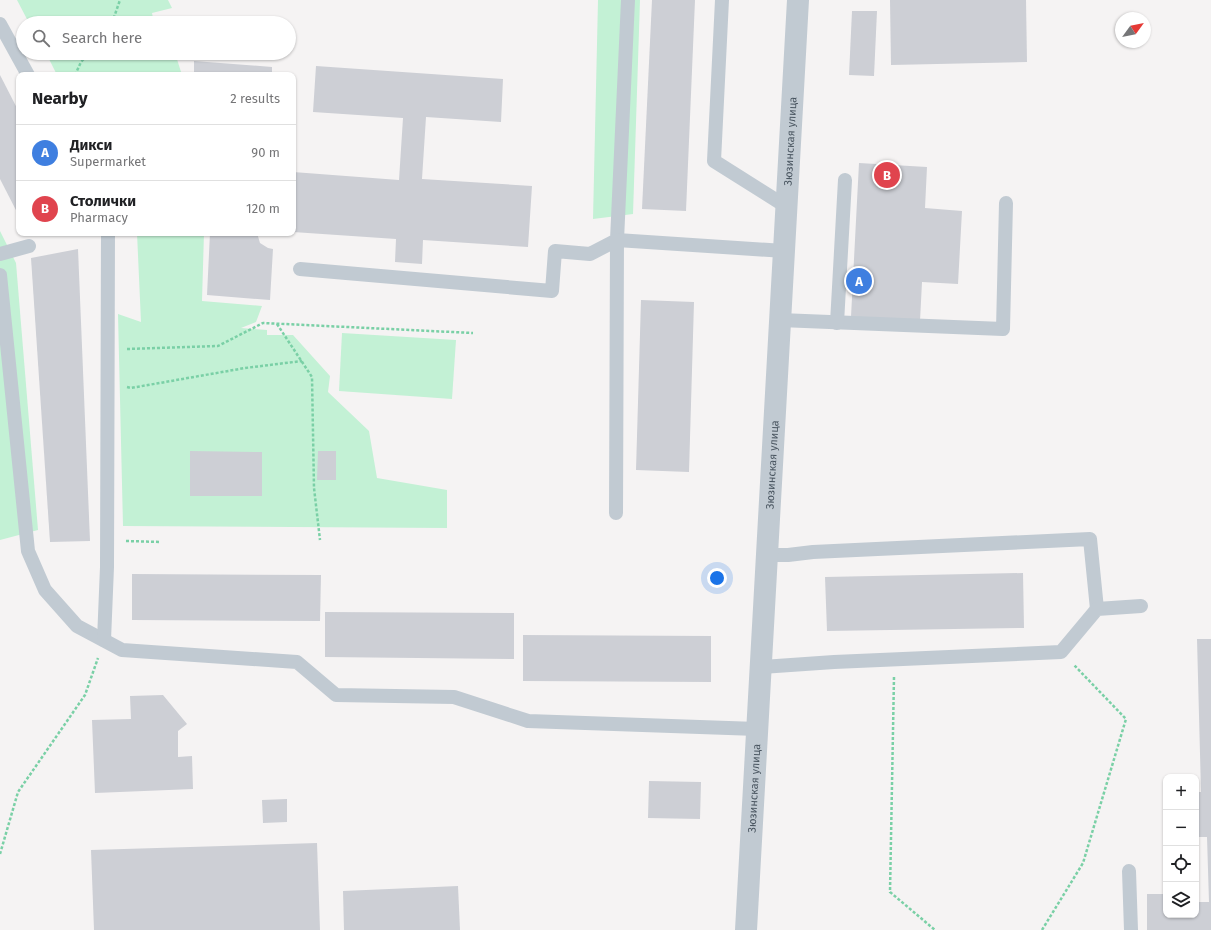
<!DOCTYPE html>
<html lang="en">
<head>
<meta charset="utf-8">
<style>
	:root { --surface:#fff; --page:#f2f2f2; --text:#202124; --muted:#757577; --line:#e0e0e0; --accent:#1a73e8 }
	body { margin:0; font-family:"Fira Sans",sans-serif; background:var(--page); color:var(--text) }
	.controls { position:absolute; right:12px; bottom:12px; display:grid; overflow:hidden; border-radius:8px; box-shadow:0 1px 3px #0004 }
	.controls button { width:36px; height:36px; display:grid; place-items:center; padding:0; border:0; border-bottom:1px solid var(--line); background:var(--surface); color:var(--text); font:20px sans-serif }
	.compass { position:absolute; left:1115px; top:12px; width:36px; height:36px; border-radius:50%; background:var(--surface); box-shadow:0 1px 3px #0004; rotate:57deg }
	.you { position:absolute; left:717px; top:578px; width:14px; height:14px; margin:-10px; border:3px solid #fff; border-radius:50%; background:#1a73e8; box-shadow:0 0 0 6px #1a73e833 }
	.badge { display:grid; place-items:center; width:26px; height:26px; border-radius:50%; background:var(--accent); color:#fff; font-size:13px; font-weight:700 }
	.pin { position:absolute; translate:-50% -50%; border:2px solid #fff; box-shadow:0 1px 4px #0006 }
	.list { margin:0; padding:0; list-style:none }
	h2 { display:flex; justify-content:space-between; align-items:center; height:52px; margin:0; padding:0 16px; font-size:17px }
	h2 small { font-size:13px; font-weight:400; color:var(--muted) }
	.list li { display:grid; grid-template-columns:26px 1fr auto; gap:12px; align-items:center; box-sizing:border-box; height:56px; padding:0 16px; border-top:1px solid var(--line) }
	.list b { display:block; font-size:15px; white-space:nowrap }
	.list p { margin:0; font-size:13px; white-space:nowrap; color:var(--muted) }
	.list em { font-size:13px; font-style:normal; color:var(--muted) }
	.icon { flex:none; width:22px; height:22px; fill:none; stroke:currentColor; stroke-width:2; stroke-linecap:round; stroke-linejoin:round }
	.map { position:relative; flex:none; width:1211px; height:930px; overflow:hidden }
	.search { position:absolute; background:var(--surface); box-shadow:0 1px 3px #0004; left:16px; top:16px; width:280px; height:44px; display:flex; align-items:center; gap:10px; box-sizing:border-box; padding:0 14px; border-radius:22px; color:var(--muted); font-size:15px }
	.panel { position:absolute; background:var(--surface); box-shadow:0 1px 3px #0004; left:16px; top:72px; width:280px; height:164px; border-radius:8px }
	.map>svg:first-child { display:block }
</style>
</head>
<body>
<div class="map">
<svg width="1211" height="930" viewBox="0 0 1211 930">
	<rect width="100%" height="100%" fill="#f5f3f3"/>
	<g fill="#c3f1d5">
		<polygon points="17,0 168,0 172,8 152,13 154,23 29,23"/>
		<polygon points="598,0 640,0 633,214 593,219"/>
		<polygon points="46,53 175,53 182,75 57,75"/>
		<polygon points="0,231 16,263 38,530 0,540"/>
		<polygon points="137,233 204,233 202,301 262,306 256,322 241,328 267,330 267,335 293,335 330,376 328,392 369,431 377,478 447,490 447,528 123,526 118,314 141,322"/>
		<polygon points="342,333 456,340 452,399 339,391"/>
	</g>
	<g fill="#cdcfd5">
		<polygon points="652,0 695,0 686,211 642,209"/>
		<polygon points="890,0 1026,0 1027,62 891,65"/>
		<polygon points="852,11 877,11 874,76 849,75"/>
		<polygon points="194,61 272,67 272,75 194,75"/>
		<polygon points="316,66 503,79 501,122 426,117 422,179 532,186 528,247 423,240 422,264 395,262 396,239 293,232 293,172 399,180 403,118 313,112"/>
		<polygon points="0,75 19,112 19,216 0,179"/>
		<polygon points="859,163 927,167 925,208 962,211 958,284 922,282 920,321 851,317"/>
		<polygon points="210,233 257,233 260,243 268,248 273,249 270,300 207,295"/>
		<polygon points="78,249 90,541 50,542 31,258"/>
		<polygon points="641,300 694,302 689,472 636,470"/>
		<polygon points="190,451 262,452 262,496 190,496"/>
		<polygon points="318,451 336,451 336,480 317,480"/>
		<polygon points="1023,573 1024,628 827,631 825,577"/>
		<polygon points="132,574 321,575 320,621 132,620"/>
		<polygon points="325,612 514,613 514,659 325,657"/>
		<polygon points="523,635 711,636 711,682 523,681"/>
		<polygon points="1197,639 1211,639 1211,930 1147,930 1147,894 1166,894 1166,915 1196,915 1196,893 1198,893 1199,902 1209,902 1207,837 1196,837 1196,792 1201,792"/>
		<polygon points="163,695 187,724 178,731 178,757 192,756 193,789 95,793 92,720 131,719 130,696"/>
		<polygon points="649,781 701,782 700,819 648,818"/>
		<polygon points="287,799 287,822 263,823 262,800"/>
		<polygon points="317,843 320,930 94,930 91,850"/>
		<polygon points="458,886 460,930 344,930 343,891"/>
	</g>
	<g fill="none" stroke-linecap="round" stroke-linejoin="round">
		<g stroke="#7ad0a6" stroke-width="2.5" stroke-dasharray="3 2" stroke-linecap="butt">
			<polyline points="112,23 120,0"/>
			<polyline points="75,75 81,62 89,53"/>
			<polyline points="277,324 312,377 314,488 320,540"/>
			<polyline points="127,349 218,346 263,323 473,333"/>
			<polyline points="127,387 131,388 245,368 302,361"/>
			<polyline points="126,541 161,542"/>
			<polyline points="894,677 890,892 935,930"/>
			<polyline points="0,854 18,792 85,695 98,658"/>
			<polyline points="1042,930 1083,863 1126,719 1074,665"/>
		</g>
		<g stroke="#c1cad2" stroke-width="14">
			<polyline points="722,0 714,161 787,207"/>
			<polyline points="0,24 28,75"/>
			<polyline points="0,254 29,246"/>
			<polyline points="300,269 552,291 555,251 590,254 617,240 628,0"/>
			<polyline points="0,275 28,551 45,590 77,626 122,650 297,662 336,695 454,697 528,721 757,729"/>
			<polyline points="780,320 1003,329 1006,203"/>
			<polyline points="837,323 845,180"/>
			<polyline points="616,513 617,240 784,251"/>
			<polyline points="767,555 788,555 813,552 1090,539 1097,609"/>
			<polyline points="104,640 107,567 108,233"/>
			<polyline points="761,667 834,662 1061,652 1097,609 1141,606"/>
			<polyline points="1129,871 1131,930"/>
		</g>
		<path stroke="#c1cad2" stroke-width="22" id="s1" d="M746,930L798,0"/>
	</g>
	<g text-anchor="middle" stroke-width="3" stroke-linejoin="round" paint-order="stroke">
		<g font-size="11" fill="#4a5661" stroke="#fff">
			<text dy="4" stroke="none"><textPath href="#s1" startOffset="790">Зюзинская улица</textPath></text>
			<text dy="4" stroke="none"><textPath href="#s1" startOffset="466">Зюзинская улица</textPath></text>
			<text dy="4" stroke="none"><textPath href="#s1" startOffset="142">Зюзинская улица</textPath></text>
		</g>
	</g>
</svg>
<div class="controls">
<button>+</button>
<button>−</button>
<button><svg class="icon" aria-label="locate" viewBox="0 0 24 24"><circle cx="12" cy="12" r="6"/><path d="M12 2v4M12 18v4M2 12h4M18 12h4"/></svg></button>
<button><svg class="icon" aria-label="layers" viewBox="0 0 24 24"><path d="M12 4l9 5-9 5-9-5zM3 14l9 5 9-5"/></svg></button>
</div>
<svg class="compass" viewBox="-18 -18 36 36"><path d="M0-13l5 13h-10z" fill="#e53935"/><path d="M0 13l5-13h-10z" fill="#757577"/></svg>
<div class="you"></div>
<div class="pin badge" style="left:859px;top:281px;background:#3f7fe0">A</div>
<div class="pin badge" style="left:887px;top:175px;background:#e0444e">B</div>
<div class="search"><svg class="icon" aria-label="search" viewBox="0 0 24 24"><circle cx="10" cy="10" r="6"/><path d="M15 15l6 6"/></svg>Search here</div>
<section class="panel">
<h2>Nearby<small>2 results</small></h2>
<ul class="list">
<li><span class="badge" style="background:#3f7fe0">A</span><div><b>Дикси</b><p>Supermarket</p></div><em>90 m</em></li>
<li><span class="badge" style="background:#e0444e">B</span><div><b>Столички</b><p>Pharmacy</p></div><em>120 m</em></li>
</ul>
</section>
</div>
</body>
</html>
